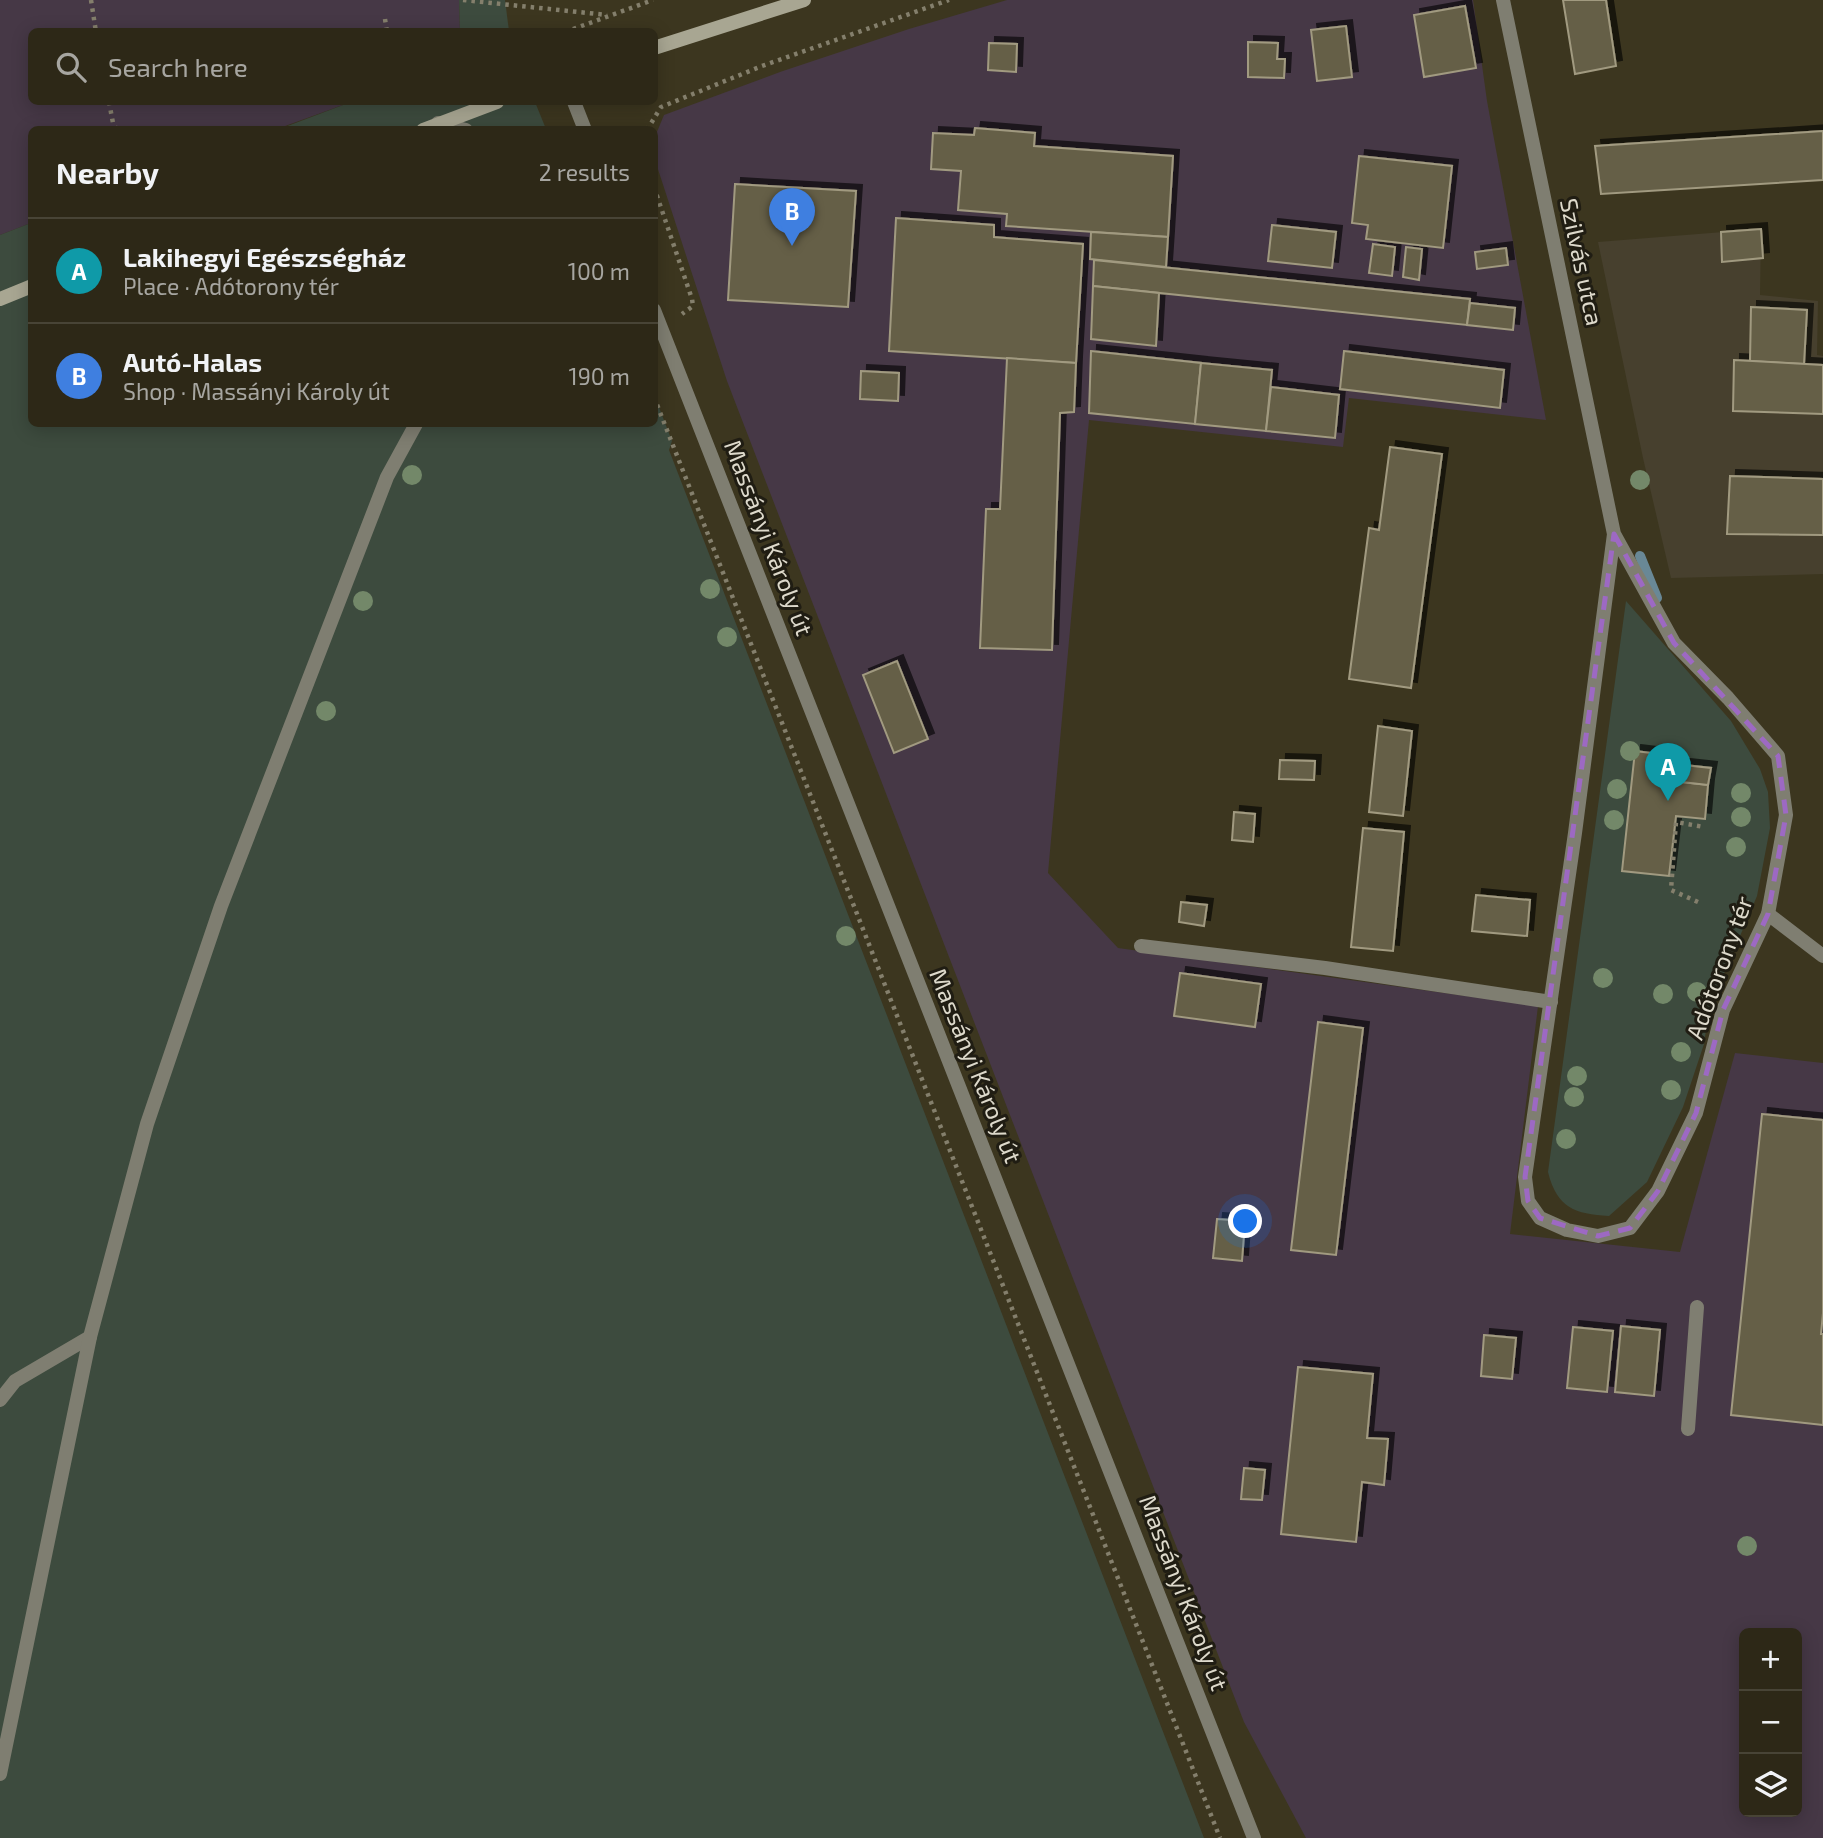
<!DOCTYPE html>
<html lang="en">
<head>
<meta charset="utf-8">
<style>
	:root { --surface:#2d2817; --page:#393424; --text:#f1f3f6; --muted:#a7a6a1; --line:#484436; --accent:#d93025 }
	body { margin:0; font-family:"Exo 2",sans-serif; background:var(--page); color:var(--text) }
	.controls { position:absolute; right:21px; bottom:21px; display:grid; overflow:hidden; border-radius:10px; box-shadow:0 4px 18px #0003 }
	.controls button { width:63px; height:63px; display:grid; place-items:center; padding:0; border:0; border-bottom:2px solid var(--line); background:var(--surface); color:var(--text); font:35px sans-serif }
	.you { position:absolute; left:1246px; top:1222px; width:24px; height:24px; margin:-18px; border:5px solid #fff; border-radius:50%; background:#1a73e8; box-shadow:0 0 0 10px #1a73e833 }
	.badge { display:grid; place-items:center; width:46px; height:46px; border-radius:50%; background:var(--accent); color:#fff; font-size:23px; font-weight:700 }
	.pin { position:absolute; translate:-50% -58px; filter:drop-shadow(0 2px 4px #0008) }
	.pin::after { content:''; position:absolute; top:37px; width:24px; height:21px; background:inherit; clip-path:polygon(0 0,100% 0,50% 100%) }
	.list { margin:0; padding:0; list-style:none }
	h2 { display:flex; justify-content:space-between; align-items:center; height:91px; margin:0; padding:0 28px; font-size:30px }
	h2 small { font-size:23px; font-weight:400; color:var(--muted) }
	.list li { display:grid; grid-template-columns:46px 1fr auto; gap:21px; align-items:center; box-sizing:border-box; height:105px; padding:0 28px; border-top:2px solid var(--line) }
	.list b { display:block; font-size:26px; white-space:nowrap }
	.list p { margin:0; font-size:23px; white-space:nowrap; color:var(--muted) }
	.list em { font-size:23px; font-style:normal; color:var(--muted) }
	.icon { flex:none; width:38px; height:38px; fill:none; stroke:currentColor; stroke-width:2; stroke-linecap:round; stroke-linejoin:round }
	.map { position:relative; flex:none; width:1823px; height:1838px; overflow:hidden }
	.search { position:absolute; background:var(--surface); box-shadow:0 4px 18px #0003; left:28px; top:28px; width:630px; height:77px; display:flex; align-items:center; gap:18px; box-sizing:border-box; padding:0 24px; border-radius:10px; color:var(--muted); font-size:26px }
	.panel { position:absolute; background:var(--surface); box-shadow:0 4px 18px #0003; left:28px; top:126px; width:630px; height:301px; border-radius:10px }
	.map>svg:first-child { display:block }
</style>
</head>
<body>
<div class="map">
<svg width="1823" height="1838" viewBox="0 0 1823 1838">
	<defs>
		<filter id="shadow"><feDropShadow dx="6" dy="-6" stdDeviation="0" flood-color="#0009"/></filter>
	</defs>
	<rect width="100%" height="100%" fill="#3c361f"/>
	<g fill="#463846" fill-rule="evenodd">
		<polygon points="0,0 459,0 460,31 32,32 32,102 351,102 277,129 32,130 31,223 0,235"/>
		<path d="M1007,0H1473L1487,101L1546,420L1349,398L1343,447L1089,420L1048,873L1118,948L1538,1006L1510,1234L1680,1252L1735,1053L1823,1063V1838H1306L1244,1722L727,381L655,160L654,139L664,115L780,72L909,29ZM1744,1633H1797V1812H1744Z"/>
	</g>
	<polygon fill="#47402e" points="1761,229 1760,295 1818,301 1817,355 1823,356 1823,574 1671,578 1643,458 1598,242"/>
	<g fill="#3d4b3e">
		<polygon points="459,0 505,0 509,31 460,31"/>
		<polygon points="351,102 535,102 546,129 277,130"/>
		<polygon points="31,223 32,424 654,424 655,397 672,441 669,450 1204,1838 0,1838 0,235"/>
		<path d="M1626,601L1731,721L1760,769L1768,792L1770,828L1757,896L1709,1009L1704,1044L1683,1107L1647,1182L1609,1216C1575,1214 1557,1208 1548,1172Z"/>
	</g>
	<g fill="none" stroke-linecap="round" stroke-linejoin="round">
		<polyline stroke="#698896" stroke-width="10" points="1640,556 1657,598"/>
	</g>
	<g fill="#655f47" stroke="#a19a80" stroke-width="2" filter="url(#shadow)">
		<polygon points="1563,0 1606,0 1616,66 1575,74"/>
		<polygon points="1465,6 1476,68 1424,77 1414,15"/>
		<polygon points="1346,26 1352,77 1317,81 1311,30"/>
		<polygon points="1248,42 1278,43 1277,59 1285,59 1284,78 1248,77"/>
		<polygon points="989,43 1017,44 1016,72 988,70"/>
		<polygon points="975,128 1035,133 1034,146 1173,156 1168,237 1006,226 1007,214 958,210 961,171 931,169 933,133 974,135"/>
		<polygon points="1823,131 1823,180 1601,194 1595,146"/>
		<polygon points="1359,156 1452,166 1443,248 1366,239 1368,225 1352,223"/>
		<polygon points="735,184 856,191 848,307 728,300"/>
		<polygon points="896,218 994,225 994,237 1083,244 1076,363 889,351"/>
		<polygon points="1272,225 1336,232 1332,268 1268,261"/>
		<polygon points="1761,229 1763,258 1722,262 1721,232"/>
		<polygon points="1091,232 1168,237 1166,267 1090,259"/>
		<polygon points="1373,244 1395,247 1392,276 1369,273"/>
		<polygon points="1406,247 1422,249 1419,280 1403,277"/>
		<polygon points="1506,248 1508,265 1477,269 1475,252"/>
		<polygon points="1094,260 1470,299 1467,325 1093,286"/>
		<polygon points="1093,286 1159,293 1156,346 1091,339"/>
		<polygon points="1470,303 1515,308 1513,330 1467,325"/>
		<polygon points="1751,307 1807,310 1804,364 1750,361"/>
		<polygon points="1091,351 1201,363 1195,424 1089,413"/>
		<polygon points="1344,351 1504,370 1500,408 1340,389"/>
		<polygon points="1007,358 1076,363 1074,412 1060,413 1052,650 980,648 986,509 1000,509"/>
		<polygon points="1734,360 1823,365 1823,414 1733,411"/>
		<polygon points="1201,363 1272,370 1266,431 1195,424"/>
		<polygon points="861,371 899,373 898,401 860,399"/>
		<polygon points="1271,387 1339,395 1335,438 1266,431"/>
		<polygon points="1390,447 1442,454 1411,688 1349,679 1369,528 1379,530"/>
		<polygon points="1730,476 1823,479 1823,535 1727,534"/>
		<polygon points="897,661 928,739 894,753 863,675"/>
		<polygon points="1378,726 1412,731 1403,816 1369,812"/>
		<polygon points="1635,751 1676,756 1673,781 1708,785 1705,819 1676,816 1669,876 1622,871"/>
		<polygon points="1280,760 1315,761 1314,780 1279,779"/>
		<polygon points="1675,764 1711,768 1708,785 1673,781"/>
		<polygon points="1234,812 1255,814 1253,842 1232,840"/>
		<polygon points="1363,828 1404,832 1393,951 1351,947"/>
		<polygon points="1476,895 1530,900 1527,936 1472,931"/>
		<polygon points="1181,902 1207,905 1204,926 1179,922"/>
		<polygon points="1180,973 1261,984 1255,1027 1174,1016"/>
		<polygon points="1318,1022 1363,1028 1336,1255 1291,1250"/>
		<polygon points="1762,1114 1823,1120 1823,1313 1821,1334 1823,1334 1823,1425 1731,1415"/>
		<polygon points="1217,1219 1245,1221 1242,1261 1213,1258"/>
		<polygon points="1621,1326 1660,1330 1654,1396 1615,1392"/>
		<polygon points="1573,1327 1613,1331 1607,1392 1567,1388"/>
		<polygon points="1484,1335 1516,1338 1512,1379 1481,1376"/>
		<polygon points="1298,1367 1373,1374 1367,1438 1388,1439 1384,1485 1362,1482 1356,1542 1281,1534"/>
		<polygon points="1244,1468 1265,1470 1262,1500 1241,1499"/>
	</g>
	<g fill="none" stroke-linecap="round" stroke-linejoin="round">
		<g stroke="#847f6c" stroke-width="4.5" stroke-dasharray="3.5 5" stroke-linecap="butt">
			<polyline points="91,0 96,32"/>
			<polyline points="463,0 607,15"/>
			<polyline points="385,19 387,32"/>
			<polyline points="565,32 653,0"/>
			<polyline points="109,102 113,123 117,130"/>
			<polyline points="647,130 661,107 762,66 949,0"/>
			<polyline points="654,187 692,299 693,306 682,314"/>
			<polyline points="654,397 1220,1838"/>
			<polyline points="1698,902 1671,890 1676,822 1704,827"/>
		</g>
		<g stroke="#7f7e71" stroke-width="14">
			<polyline points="0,1400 15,1381 90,1337"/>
			<polyline points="1688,1429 1697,1307"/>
			<polyline points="0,1774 90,1337 147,1124 221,906 387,477 416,424"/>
		</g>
		<g stroke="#7f7e71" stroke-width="14">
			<polyline points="1503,0 1614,534 1674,643 1728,698 1778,756 1786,815 1768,914 1723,1010 1696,1113 1658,1191 1630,1228 1598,1236 1567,1230 1540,1218 1528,1201 1525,1177 1575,833 1614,534"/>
			<polyline points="1768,914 1823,956"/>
			<polyline points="1141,946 1325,968 1551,1002"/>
		</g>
		<g stroke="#7f7e71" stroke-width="14">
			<polyline points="574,102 585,130"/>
			<polyline points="438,123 466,130"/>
			<polyline points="654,310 1254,1838"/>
		</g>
		<g stroke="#a8a692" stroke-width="14">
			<polyline points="654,48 804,0"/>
			<polyline points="423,130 497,102"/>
			<polyline points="0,299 32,286"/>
		</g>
	</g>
	<g fill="#738869">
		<circle cx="412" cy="475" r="10"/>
		<circle cx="1640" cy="480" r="10"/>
		<circle cx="710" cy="589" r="10"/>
		<circle cx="363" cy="601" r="10"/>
		<circle cx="727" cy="637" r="10"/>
		<circle cx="326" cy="711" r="10"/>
		<circle cx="1630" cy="751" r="10"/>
		<circle cx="1617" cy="789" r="10"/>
		<circle cx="1741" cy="793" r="10"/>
		<circle cx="1741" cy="817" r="10"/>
		<circle cx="1614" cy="820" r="10"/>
		<circle cx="1736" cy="847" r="10"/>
		<circle cx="846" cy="936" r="10"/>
		<circle cx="1603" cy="978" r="10"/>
		<circle cx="1697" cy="992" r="10"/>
		<circle cx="1663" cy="994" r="10"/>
		<circle cx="1681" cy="1052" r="10"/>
		<circle cx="1577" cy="1076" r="10"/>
		<circle cx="1671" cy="1090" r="10"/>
		<circle cx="1574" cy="1097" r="10"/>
		<circle cx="1566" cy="1139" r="10"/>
		<circle cx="1747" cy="1546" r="10"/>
	</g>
	<path fill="none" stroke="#9d69c3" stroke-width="5" stroke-dasharray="14 9" stroke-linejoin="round" d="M1614,534L1674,643L1778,756L1786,815L1768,914L1723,1010L1696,1113L1658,1191L1630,1228L1598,1236L1540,1218L1528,1201L1525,1177Z"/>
	<g text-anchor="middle" stroke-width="6" stroke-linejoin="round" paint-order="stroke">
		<g font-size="24" fill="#ddd9cb" stroke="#201d13">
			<text transform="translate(1581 262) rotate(78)" y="8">Szilvás utca</text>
			<text transform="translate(768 538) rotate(69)" y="8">Massányi Károly út</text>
			<text transform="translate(1720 968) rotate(-70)" y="8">Adótorony tér</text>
			<text transform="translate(975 1066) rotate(68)" y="8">Massányi Károly út</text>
			<text transform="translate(1183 1593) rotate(69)" y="8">Massányi Károly út</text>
		</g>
	</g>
</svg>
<div class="controls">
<button>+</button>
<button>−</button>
<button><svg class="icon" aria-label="layers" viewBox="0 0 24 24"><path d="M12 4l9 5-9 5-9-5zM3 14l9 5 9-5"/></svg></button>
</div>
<div class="you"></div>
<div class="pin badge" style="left:1668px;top:801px;background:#0f9aa8">A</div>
<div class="pin badge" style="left:792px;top:246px;background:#3f7fe0">B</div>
<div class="search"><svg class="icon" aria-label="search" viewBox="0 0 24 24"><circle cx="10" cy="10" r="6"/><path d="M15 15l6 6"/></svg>Search here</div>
<section class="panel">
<h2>Nearby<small>2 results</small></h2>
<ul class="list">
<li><span class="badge" style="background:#0f9aa8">A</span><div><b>Lakihegyi Egészségház</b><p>Place · Adótorony tér</p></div><em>100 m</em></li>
<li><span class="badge" style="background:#3f7fe0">B</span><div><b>Autó-Halas</b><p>Shop · Massányi Károly út</p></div><em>190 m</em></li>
</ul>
</section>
</div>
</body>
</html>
